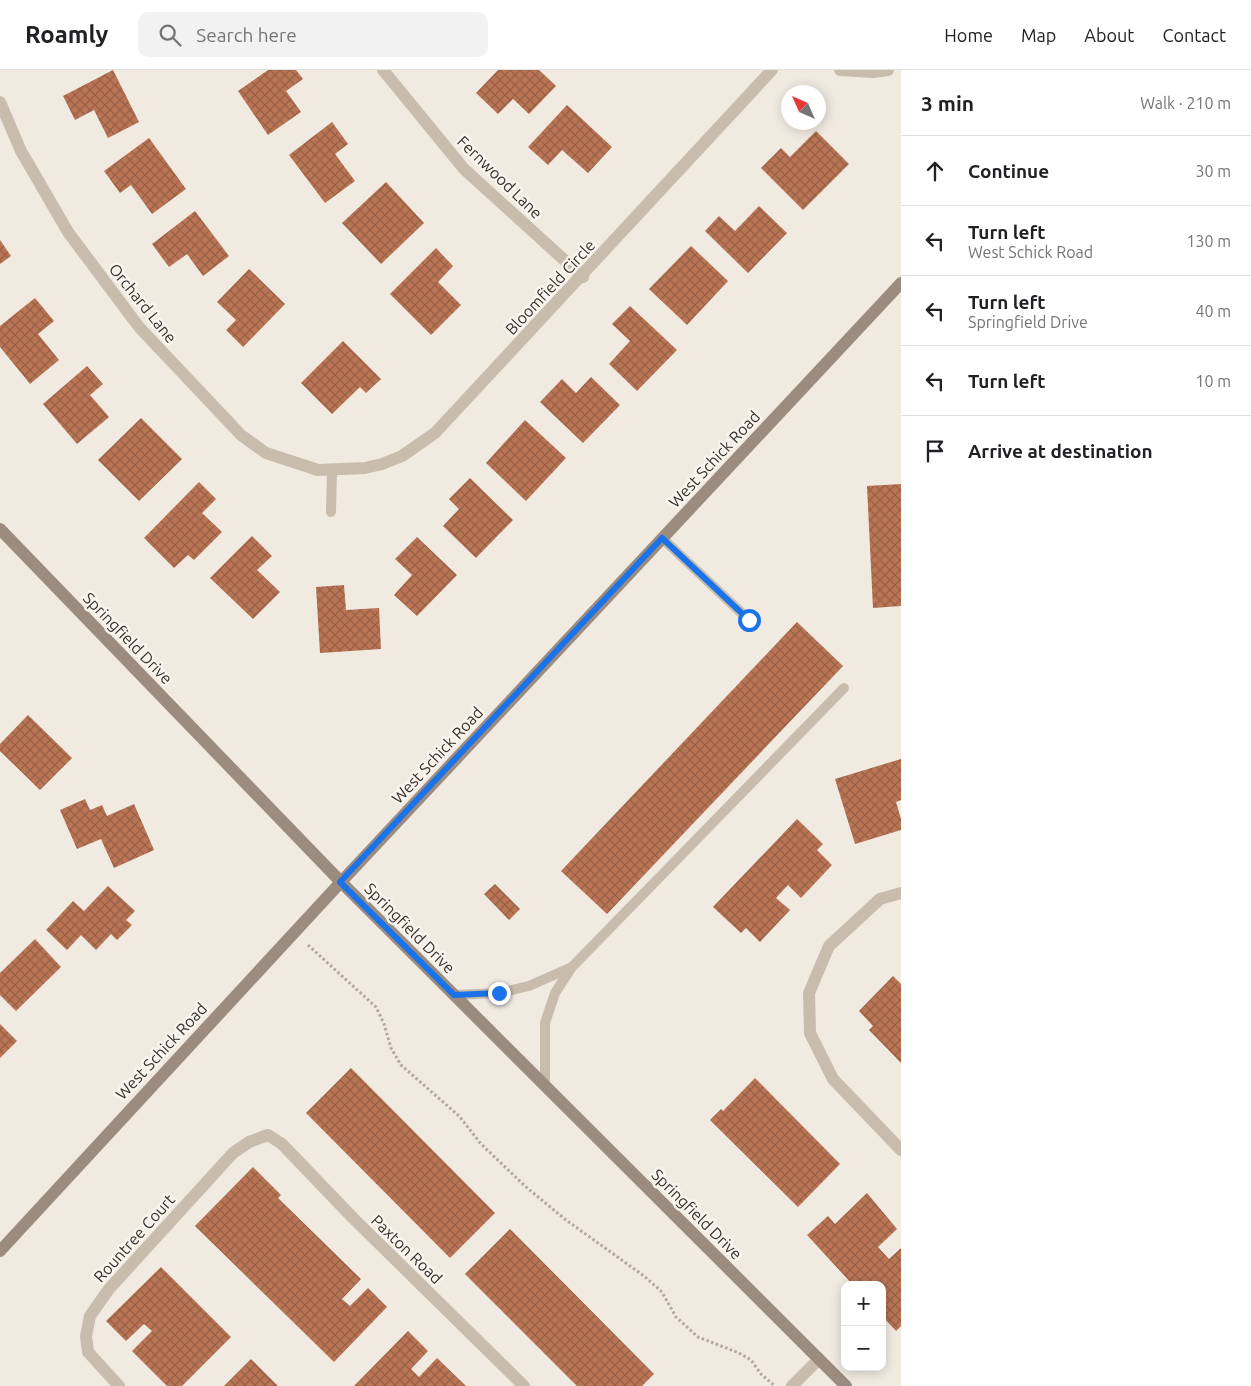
<!DOCTYPE html>
<html lang="en">
<head>
<meta charset="utf-8">
<style>
	:root { --surface:#fff; --page:#f2f2f2; --text:#202124; --muted:#757577; --line:#e0e0e0 }
	body { margin:0; font-family:Ubuntu,sans-serif; background:var(--page); color:var(--text) }
	.controls { position:absolute; right:15px; bottom:15px; display:grid; overflow:hidden; border-radius:10px; box-shadow:0 2px 12px #0003 }
	.controls button { width:45px; height:45px; display:grid; place-items:center; padding:0; border:0; border-bottom:1px solid var(--line); background:var(--surface); color:var(--text); font:25px sans-serif }
	.compass { position:absolute; left:781px; top:15px; width:45px; height:45px; border-radius:50%; background:var(--surface); box-shadow:0 2px 12px #0003; rotate:315deg }
	.stop { position:absolute; width:15px; height:15px; margin:-11px; border:4px solid #1a73e8; border-radius:50%; background:#fff }
	.stop.end { background:#1a73e8; border-color:#fff; box-shadow:0 1px 5px #0008 }
	.list { margin:0; padding:0; list-style:none }
	h2 { display:flex; justify-content:space-between; align-items:center; height:65px; margin:0; padding:0 20px; font-size:21px }
	h2 small { font-size:16px; font-weight:400; color:var(--muted) }
	.list li { display:grid; grid-template-columns:32px 1fr auto; gap:15px; align-items:center; box-sizing:border-box; height:70px; padding:0 20px; border-top:1px solid var(--line) }
	.list b { display:block; font-size:19px; white-space:nowrap }
	.list p { margin:0; font-size:16px; white-space:nowrap; color:var(--muted) }
	.list em { font-size:16px; font-style:normal; color:var(--muted) }
	.icon { flex:none; width:28px; height:28px; fill:none; stroke:currentColor; stroke-width:2; stroke-linecap:round; stroke-linejoin:round }
	.map { position:relative; flex:none; width:901px; height:1316px; overflow:hidden }
	header { display:flex; align-items:center; gap:30px; box-sizing:border-box; height:70px; padding:0 25px; background:var(--surface); border-bottom:1px solid var(--line) }
	header strong { font-size:24px }
	nav { display:flex; gap:28px; margin-inline-start:auto; font-size:18px }
	.search { width:350px; height:45px; background:var(--page); display:flex; align-items:center; gap:12px; box-sizing:border-box; padding:0 18px; border-radius:10px; color:var(--muted); font-size:19px }
	main { display:flex }
	aside { flex:1; background:var(--surface) }
	.map>svg:first-child { display:block }
</style>
</head>
<body>
<header>
<strong>Roamly</strong>
<div class="search"><svg class="icon" aria-label="search" viewBox="0 0 24 24"><circle cx="10" cy="10" r="6"/><path d="M15 15l6 6"/></svg>Search here</div>
<nav><a>Home</a><a>Map</a><a>About</a><a>Contact</a></nav>
</header>
<main>
<div class="map">
<svg width="901" height="1316" viewBox="0 0 901 1316">
	<defs>
		<pattern id="building-cross-hatch" width="8" height="8" patternUnits="userSpaceOnUse" patternTransform="scale(1.25)"><rect width="8" height="8" fill="#ba7555"/><path d="M0 0l8 8M0 8l8-8" fill="none" stroke="#986047"/></pattern>
	</defs>
	<rect width="100%" height="100%" fill="#f1eae1"/>
	<g fill="url(#building-cross-hatch)">
		<polygon points="113,0 139,52 108,68 94,40 75,50 63,26"/>
		<polygon points="268,0 296,0 303,9 286,21 301,42 268,65 238,21"/>
		<polygon points="498,0 539,0 556,16 529,44 513,29 498,44 476,23"/>
		<polygon points="567,35 612,77 588,103 562,80 548,95 528,77"/>
		<polygon points="332,52 348,74 335,84 355,111 325,133 289,85"/>
		<polygon points="816,61 849,94 803,140 761,98 781,78 790,87"/>
		<polygon points="149,68 186,119 152,144 131,115 120,123 104,101"/>
		<polygon points="386,112 424,153 381,194 342,153"/>
		<polygon points="759,136 787,163 748,203 705,161 719,146 735,161"/>
		<polygon points="195,141 229,186 203,206 187,184 169,197 152,174"/>
		<polygon points="0,170 11,186 0,194"/>
		<polygon points="691,176 728,211 687,255 649,219"/>
		<polygon points="436,178 453,196 438,212 461,235 431,265 390,224"/>
		<polygon points="249,199 285,234 243,277 226,260 236,250 217,232"/>
		<polygon points="35,228 54,251 38,264 59,290 30,314 0,277 0,256"/>
		<polygon points="630,236 677,280 637,321 609,294 630,271 612,254"/>
		<polygon points="343,271 381,309 366,323 360,317 332,344 301,313"/>
		<polygon points="87,296 103,314 90,325 109,347 77,374 43,334"/>
		<polygon points="591,307 620,335 583,373 540,332 562,309 576,323"/>
		<polygon points="141,348 182,389 139,431 98,390"/>
		<polygon points="525,350 566,388 526,431 486,393"/>
		<polygon points="470,408 513,450 476,488 443,456 459,439 449,429"/>
		<polygon points="199,412 216,429 202,443 222,462 194,490 188,485 174,498 144,468"/>
		<polygon points="901,414 901,536 873,538 867,416"/>
		<polygon points="252,466 272,486 257,500 280,522 253,549 210,508"/>
		<polygon points="417,467 457,505 417,546 394,525 412,505 395,489"/>
		<polygon points="344,515 346,540 379,538 381,579 320,583 316,517"/>
		<polygon points="797,552 843,596 607,844 561,801"/>
		<polygon points="28,645 72,688 40,720 0,681 0,674"/>
		<polygon points="901,689 901,730 896,732 901,749 901,760 855,774 835,709"/>
		<polygon points="85,729 90,740 102,735 107,746 134,734 154,780 114,798 101,769 77,779 60,740"/>
		<polygon points="797,749 823,774 817,780 832,795 801,828 788,815 776,828 790,840 760,872 746,858 741,863 713,837"/>
		<polygon points="495,814 520,839 509,850 484,824"/>
		<polygon points="108,816 135,841 126,850 132,855 117,870 111,864 96,880 81,865 67,880 46,860 73,831 84,841"/>
		<polygon points="35,869 61,897 16,941 0,925 0,903"/>
		<polygon points="893,906 901,914 901,993 869,960 873,956 859,941"/>
		<polygon points="0,954 17,971 0,988"/>
		<polygon points="351,998 495,1143 450,1188 306,1043"/>
		<polygon points="755,1008 840,1094 798,1137 710,1050 721,1039 723,1041"/>
		<polygon points="253,1097 281,1125 278,1128 361,1209 342,1229 350,1236 368,1218 387,1237 334,1292 195,1156"/>
		<polygon points="867,1123 897,1159 878,1177 889,1189 901,1178 901,1256 896,1261 882,1246 882,1215 853,1215 807,1165 828,1146 835,1154"/>
		<polygon points="510,1159 654,1304 642,1316 577,1316 465,1204"/>
		<polygon points="161,1197 231,1267 182,1316 167,1316 132,1281 152,1261 144,1254 126,1271 106,1251"/>
		<polygon points="408,1261 428,1281 411,1299 419,1307 437,1288 466,1316 354,1316"/>
		<polygon points="251,1289 278,1316 224,1316"/>
	</g>
	<g fill="none" stroke-linecap="round" stroke-linejoin="round">
		<polyline stroke="#b4a698" stroke-width="3" stroke-dasharray="2.5 2.5" stroke-linecap="butt" points="308,875 376,937 384,954 391,978 401,995 459,1046 481,1074 526,1117 566,1150 644,1206 662,1222 676,1247 698,1267 739,1283 751,1290 761,1304 775,1316"/>
		<g stroke="#c8bcad" stroke-width="10">
			<polyline points="331,442 332,400"/>
			<polyline points="662,468 749,550"/>
			<polyline points="454,925 499,923 529,916 572,897"/>
			<polyline points="545,1015 545,953 555,923 572,897 844,618"/>
		</g>
		<g stroke="#c8bcad" stroke-width="12">
			<polyline points="383,0 464,99 583,207"/>
			<polyline points="840,0 873,2 888,0"/>
			<polyline points="0,32 21,81 68,162 139,257 241,365 266,383 318,400 365,398 382,394 402,386 435,363 772,0"/>
			<polyline points="901,823 880,829 829,876 809,923 810,963 833,1009 901,1080"/>
			<polyline points="119,1316 88,1282 86,1266 90,1246 109,1219 233,1083 249,1072 268,1065 282,1074 353,1148 524,1316"/>
			<polyline points="792,1316 819,1289"/>
		</g>
		<g stroke="#9c8b7f" stroke-width="12">
			<polyline points="0,459 341,812 846,1316"/>
			<polyline points="0,1181 341,812 901,213"/>
		</g>
	</g>
	<g fill="none" stroke-linecap="round" stroke-linejoin="round">
		<polyline stroke="#1a73e8" stroke-width="6" points="499,923 454,925 340,812 662,468 749,550"/>
	</g>
	<g text-anchor="middle" stroke-width="5" stroke-linejoin="round" paint-order="stroke">
		<g font-size="16" fill="#37302b" stroke="#f9f4ed">
			<text transform="translate(500 107) rotate(44)" y="6">Fernwood Lane</text>
			<text transform="translate(550 217) rotate(-47)" y="6">Bloomfield Circle</text>
			<text transform="translate(143 233) rotate(51)" y="6">Orchard Lane</text>
			<text transform="translate(714 389) rotate(-47)" y="6">West Schick Road</text>
			<text transform="translate(128 568) rotate(46)" y="6">Springfield Drive</text>
			<text transform="translate(437 685) rotate(-47)" y="6">West Schick Road</text>
			<text transform="translate(410 858) rotate(45)" y="6">Springfield Drive</text>
			<text transform="translate(161 981) rotate(-47)" y="6">West Schick Road</text>
			<text transform="translate(697 1144) rotate(45)" y="6">Springfield Drive</text>
			<text transform="translate(134 1168) rotate(-48)" y="6">Rountree Court</text>
			<text transform="translate(407 1179) rotate(44)" y="6">Paxton Road</text>
		</g>
	</g>
</svg>
<div class="controls">
<button>+</button>
<button>−</button>
</div>
<svg class="compass" viewBox="-18 -18 36 36"><path d="M0-13l5 13h-10z" fill="#e53935"/><path d="M0 13l5-13h-10z" fill="#757577"/></svg>
<div class="stop" style="left:749px;top:550px"></div>
<div class="stop end" style="left:499px;top:923px"></div>
</div>
<aside>
<h2>3 min<small>Walk · 210 m</small></h2>
<ul class="list">
<li><svg class="icon" aria-label="ahead" viewBox="0 0 24 24"><path d="M12 20V5M6 11l6-6 6 6"/></svg><div><b>Continue</b></div><em>30 m</em></li>
<li><svg class="icon" aria-label="left" viewBox="0 0 24 24"><path d="M17 20v-9H6M10 6l-5 5 5 5"/></svg><div><b>Turn left</b><p>West Schick Road</p></div><em>130 m</em></li>
<li><svg class="icon" aria-label="left" viewBox="0 0 24 24"><path d="M17 20v-9H6M10 6l-5 5 5 5"/></svg><div><b>Turn left</b><p>Springfield Drive</p></div><em>40 m</em></li>
<li><svg class="icon" aria-label="left" viewBox="0 0 24 24"><path d="M17 20v-9H6M10 6l-5 5 5 5"/></svg><div><b>Turn left</b></div><em>10 m</em></li>
<li><svg class="icon" aria-label="arrive" viewBox="0 0 24 24"><path d="M6 21V4h12l-3 4 3 4H6"/></svg><div><b>Arrive at destination</b></div></li>
</ul>
</aside>
</main>
</body>
</html>
